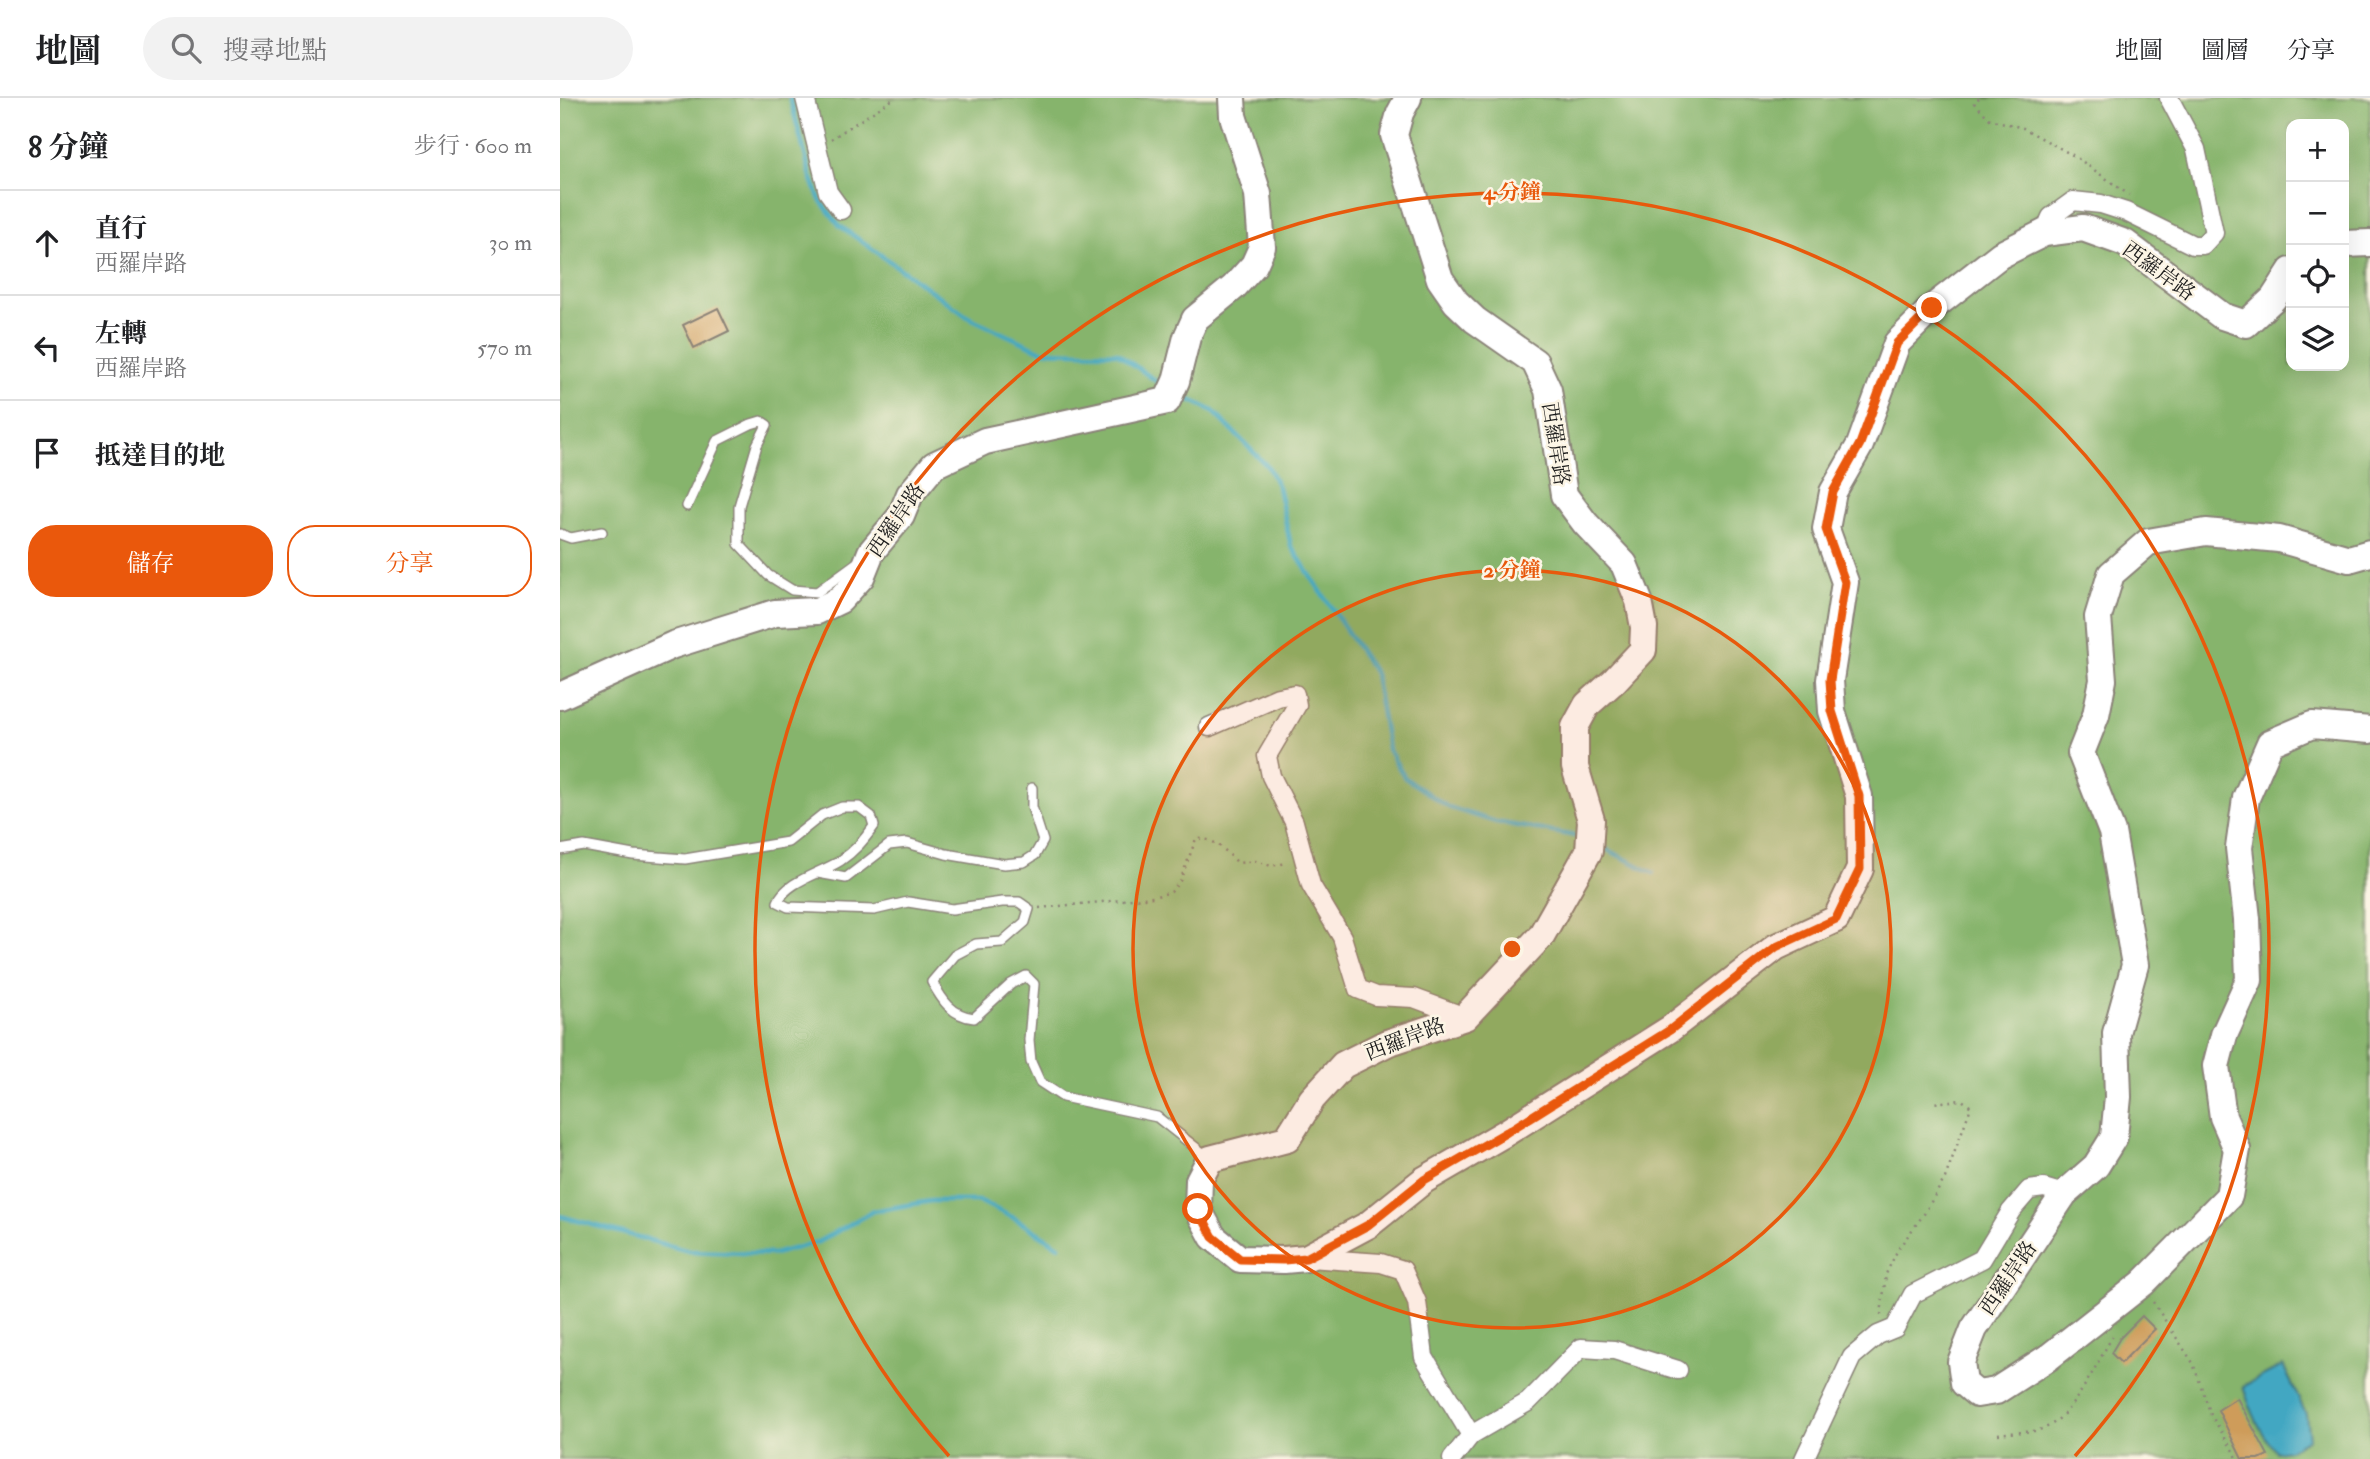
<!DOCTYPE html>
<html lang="zh-TW">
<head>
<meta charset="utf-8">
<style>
	:root { --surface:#fff; --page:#f2f2f2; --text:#202124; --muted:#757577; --line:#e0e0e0; --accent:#ea580c }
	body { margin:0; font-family:"IM FELL Double Pica","Noto Serif TC",serif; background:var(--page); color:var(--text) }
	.controls { position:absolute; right:21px; top:21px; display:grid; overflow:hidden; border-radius:14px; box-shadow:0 7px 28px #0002 }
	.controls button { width:63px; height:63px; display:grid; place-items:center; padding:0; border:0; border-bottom:2px solid var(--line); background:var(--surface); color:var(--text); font:35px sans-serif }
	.stop { position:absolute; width:21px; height:21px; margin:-16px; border:5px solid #ea580c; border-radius:50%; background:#fff }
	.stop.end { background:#ea580c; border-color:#fff; box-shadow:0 2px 7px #0008 }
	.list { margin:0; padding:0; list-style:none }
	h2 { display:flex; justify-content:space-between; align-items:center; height:91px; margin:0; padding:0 28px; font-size:30px }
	h2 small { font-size:23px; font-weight:400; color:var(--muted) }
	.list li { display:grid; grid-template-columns:46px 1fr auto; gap:21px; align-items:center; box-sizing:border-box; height:105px; padding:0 28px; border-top:2px solid var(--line) }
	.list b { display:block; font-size:26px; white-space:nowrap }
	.list p { margin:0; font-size:23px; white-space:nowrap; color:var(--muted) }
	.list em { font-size:23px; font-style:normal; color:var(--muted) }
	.actions { display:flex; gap:14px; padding:21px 28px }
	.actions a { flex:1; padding:16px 0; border:2px solid var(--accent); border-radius:28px; text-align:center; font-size:24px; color:var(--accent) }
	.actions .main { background:var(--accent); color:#fff }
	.icon { flex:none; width:38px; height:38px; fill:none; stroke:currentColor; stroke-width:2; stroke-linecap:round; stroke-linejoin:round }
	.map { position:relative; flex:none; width:1810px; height:1361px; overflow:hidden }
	header { display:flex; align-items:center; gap:42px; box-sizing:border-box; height:98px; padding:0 35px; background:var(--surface); border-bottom:2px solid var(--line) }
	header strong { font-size:33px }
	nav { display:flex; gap:38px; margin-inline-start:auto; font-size:24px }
	.search { width:490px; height:63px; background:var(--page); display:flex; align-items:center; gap:18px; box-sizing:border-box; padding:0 24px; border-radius:38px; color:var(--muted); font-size:26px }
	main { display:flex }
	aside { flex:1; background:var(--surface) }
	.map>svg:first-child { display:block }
</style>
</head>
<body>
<header>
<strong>地圖</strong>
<div class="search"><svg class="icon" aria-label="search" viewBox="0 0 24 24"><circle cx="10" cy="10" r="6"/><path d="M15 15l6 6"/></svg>搜尋地點</div>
<nav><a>地圖</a><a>圖層</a><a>分享</a></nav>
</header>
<main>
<aside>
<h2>8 分鐘<small>步行 · 600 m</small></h2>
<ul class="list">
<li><svg class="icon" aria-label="ahead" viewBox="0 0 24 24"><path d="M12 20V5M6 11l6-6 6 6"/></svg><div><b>直行</b><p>西羅岸路</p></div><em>30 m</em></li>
<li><svg class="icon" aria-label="left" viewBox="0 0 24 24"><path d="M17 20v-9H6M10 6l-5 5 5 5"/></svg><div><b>左轉</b><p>西羅岸路</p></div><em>570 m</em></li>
<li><svg class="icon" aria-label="arrive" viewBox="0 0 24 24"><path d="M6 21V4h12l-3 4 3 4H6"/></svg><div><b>抵達目的地</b></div></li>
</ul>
<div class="actions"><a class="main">儲存</a><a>分享</a></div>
</aside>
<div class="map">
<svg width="1810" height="1361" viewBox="0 0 1810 1361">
	<rect width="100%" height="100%" fill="#fcf5e5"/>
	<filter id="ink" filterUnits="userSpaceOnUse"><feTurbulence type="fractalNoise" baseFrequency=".0143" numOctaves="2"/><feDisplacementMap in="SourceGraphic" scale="14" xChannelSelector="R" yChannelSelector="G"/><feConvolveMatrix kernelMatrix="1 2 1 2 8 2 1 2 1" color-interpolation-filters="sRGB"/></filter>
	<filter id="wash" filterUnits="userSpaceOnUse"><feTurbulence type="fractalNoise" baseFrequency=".00686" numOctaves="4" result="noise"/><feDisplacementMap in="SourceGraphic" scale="28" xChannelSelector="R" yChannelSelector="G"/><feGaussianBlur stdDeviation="1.57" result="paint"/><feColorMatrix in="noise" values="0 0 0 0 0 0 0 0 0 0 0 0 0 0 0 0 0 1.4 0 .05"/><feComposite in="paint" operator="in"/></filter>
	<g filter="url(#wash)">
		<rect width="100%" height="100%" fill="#f7ead3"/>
		<path fill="#86b46c" stroke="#516844" stroke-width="2" fill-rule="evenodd" d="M0,0H1810V1361H0ZM1731,26H1784V268H1731Z"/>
		<path fill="#42a7c2" stroke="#2f626f" stroke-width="2" d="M1723,1267L1746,1316L1749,1341L1729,1352L1716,1354C1700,1335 1691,1312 1683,1288Z"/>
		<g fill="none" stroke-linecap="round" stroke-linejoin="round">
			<g stroke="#42a7c2" stroke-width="4.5">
				<polyline points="230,0 251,79 260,102 280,128 408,219 482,253 557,255 603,288"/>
				<polyline points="620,297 653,313 708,369 718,389 731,448 815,576 828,651 845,680 888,709 936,724 1021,739"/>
				<polyline points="1038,747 1093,775"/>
				<polyline points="0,1118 129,1153 214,1156 258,1144 313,1113 371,1103 419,1103 454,1120 499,1148"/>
			</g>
		</g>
		<g id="blocks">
			<g fill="#ce9c5a">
				<polygon points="158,210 169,233 134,250 123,227"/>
				<polygon points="1582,1218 1595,1231 1561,1265 1551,1255 1560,1240"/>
				<polygon points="1677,1300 1708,1357 1699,1361 1682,1361 1658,1312"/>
			</g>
		</g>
	</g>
	<g filter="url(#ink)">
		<use href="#blocks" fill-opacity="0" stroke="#8a8378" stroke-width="2"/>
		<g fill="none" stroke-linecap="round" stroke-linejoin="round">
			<defs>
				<g id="lane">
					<polyline points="127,408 157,343 191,326 201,323 207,327 197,347 179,408 179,446 208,477 232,492 257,494 298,464"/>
					<polyline points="0,436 11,440 42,434"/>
					<path d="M0,752L24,748L73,757L125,761L228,744L262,717L282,709H299L311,718L314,728C304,742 295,753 280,763C261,775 225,784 218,804L228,809L314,812L348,804L392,811L442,804H459L469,811L465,824L442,844L416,846L395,857L372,884C382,902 392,918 414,920L451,886L466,878L474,886L469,942L471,964L480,984L503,999L597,1019L649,1060"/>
					<polyline points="258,775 286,780 329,747 347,745 386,756 444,766 464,764 475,757 483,743 472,709 472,690"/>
				</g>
				<g id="street">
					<polyline points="245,0 268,94 281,112"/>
					<polyline points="1484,135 1491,119 1513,103 1541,106 1566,114 1633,147 1643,147 1654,135 1636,51 1609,0"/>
					<polyline points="649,629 718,599 735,596 737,607 707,658 711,678 734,724 751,787 782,839 798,891 816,898 854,900 905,919"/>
					<polyline points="749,1160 821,1165 843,1172 857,1204 864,1259 911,1337 892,1361"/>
					<polyline points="911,1337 968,1304 1021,1250 1054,1252 1118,1272"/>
					<polyline points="1244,1361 1292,1259 1318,1237 1335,1230 1353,1196 1422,1161 1451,1113 1469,1092 1484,1090 1504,1096"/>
				</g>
				<g id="secondary">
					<polyline points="848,0 840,15 834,37 880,181 896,204 915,222 975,264 988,292 1004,397 1025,425 1064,466 1079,503 1084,529 1083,552 1054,583 1027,607 1015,629 1015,669 1031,722 1029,753 981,838 905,919 827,945 783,967 752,1001 727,1041 650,1061 639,1082 638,1111 653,1139 680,1161 724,1162 746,1160 808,1127 864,1082 947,1034 1110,931 1216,849 1276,821 1300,771 1299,698 1272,613 1270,582 1285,484 1266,431 1273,394 1300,347 1337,245 1372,210 1440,157 1484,135 1523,130 1565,145 1662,218 1686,226 1713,201 1731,173"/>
					<polyline points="1784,146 1810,145"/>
					<polyline points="1810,455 1789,461 1719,441 1646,434 1588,444 1551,476 1538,519 1543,582 1536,617 1521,655 1552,734 1575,867 1556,935 1558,999 1554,1039 1536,1068 1504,1096 1414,1231 1401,1264 1404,1285 1417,1296 1436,1293 1489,1259 1583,1185 1669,1098 1677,1051 1663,1019 1656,968 1664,937 1689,882 1687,821 1679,750 1686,700 1710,645 1752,627 1810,632"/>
					<polyline points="0,598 113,547 215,515 257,513 280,502 301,479 311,454 341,418 350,396 374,367 425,343 607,303 616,283 627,239 635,221 674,189 694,167 702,149 698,96 673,18 672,0"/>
				</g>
			</defs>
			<use href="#lane" stroke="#8a8378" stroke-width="12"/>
			<use href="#street" stroke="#8a8378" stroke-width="21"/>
			<use href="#secondary" stroke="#8a8378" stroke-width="30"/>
			<g stroke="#8a8378" stroke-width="2.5" stroke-dasharray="2 5" stroke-linecap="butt">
				<polyline points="1419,0 1414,5 1430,21 1463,30 1516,59 1569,97"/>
				<polyline points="271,41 335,0"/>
				<path d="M479,810L593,799L611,794L620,783L636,741C655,739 665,753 678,765L696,763L711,768L727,765"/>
				<polyline points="1593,1204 1633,1265 1651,1317 1678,1361"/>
				<polyline points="1321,1217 1326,1176 1338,1151 1364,1116 1385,1080 1411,1009 1402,1002 1372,1005"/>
				<path d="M1438,1336C1452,1334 1469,1335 1482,1331C1512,1322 1538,1262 1554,1236"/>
			</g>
			<use href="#lane" stroke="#fff" stroke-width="9"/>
			<use href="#street" stroke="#fff" stroke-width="18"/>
			<use href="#secondary" stroke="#fff" stroke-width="26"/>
		</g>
	</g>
	<g fill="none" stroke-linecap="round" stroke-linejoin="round" filter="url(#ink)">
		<polyline stroke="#ea580c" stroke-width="9" points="638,1111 653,1139 680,1161 724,1162 746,1160 808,1127 864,1082 947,1034 1110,932 1216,849 1276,821 1300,771 1299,698 1272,613 1270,582 1285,484 1266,431 1273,394 1300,346 1337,245 1372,210"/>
	</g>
	<circle cx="952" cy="851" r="379" fill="#e8590c" fill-opacity=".12"/>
	<g fill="none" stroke="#e8590c" stroke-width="3.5">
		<circle cx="952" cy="851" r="379"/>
		<path d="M389 1358A757 757 0 1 1 1515 1358"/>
	</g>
	<g text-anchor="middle" stroke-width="5" stroke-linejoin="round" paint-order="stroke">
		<g font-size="21" fill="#1c1c1c" stroke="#fcf5e5">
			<text transform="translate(1599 173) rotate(36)" y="7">西羅岸路</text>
			<text transform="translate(996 346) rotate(81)" y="7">西羅岸路</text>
			<text transform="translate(336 422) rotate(-56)" y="7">西羅岸路</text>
			<text transform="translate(845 941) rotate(-21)" y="7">西羅岸路</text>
			<text transform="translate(1448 1180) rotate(-56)" y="7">西羅岸路</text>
		</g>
	</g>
	<circle cx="952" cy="851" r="10" fill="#e8590c" stroke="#fcf5e5" stroke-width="3.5"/>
	<g font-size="21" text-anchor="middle" font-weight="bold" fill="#e8590c" stroke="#fcf5e5" stroke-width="5" stroke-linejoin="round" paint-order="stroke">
		<text x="952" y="101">4 分鐘</text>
		<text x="952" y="479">2 分鐘</text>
	</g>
</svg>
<div class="controls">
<button>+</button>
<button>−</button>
<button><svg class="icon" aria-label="locate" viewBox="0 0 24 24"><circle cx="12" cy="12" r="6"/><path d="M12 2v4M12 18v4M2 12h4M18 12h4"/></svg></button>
<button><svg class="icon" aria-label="layers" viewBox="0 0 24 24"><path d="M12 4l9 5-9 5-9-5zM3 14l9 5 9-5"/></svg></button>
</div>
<div class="stop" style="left:638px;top:1111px"></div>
<div class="stop end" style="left:1372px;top:210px"></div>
</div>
</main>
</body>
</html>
